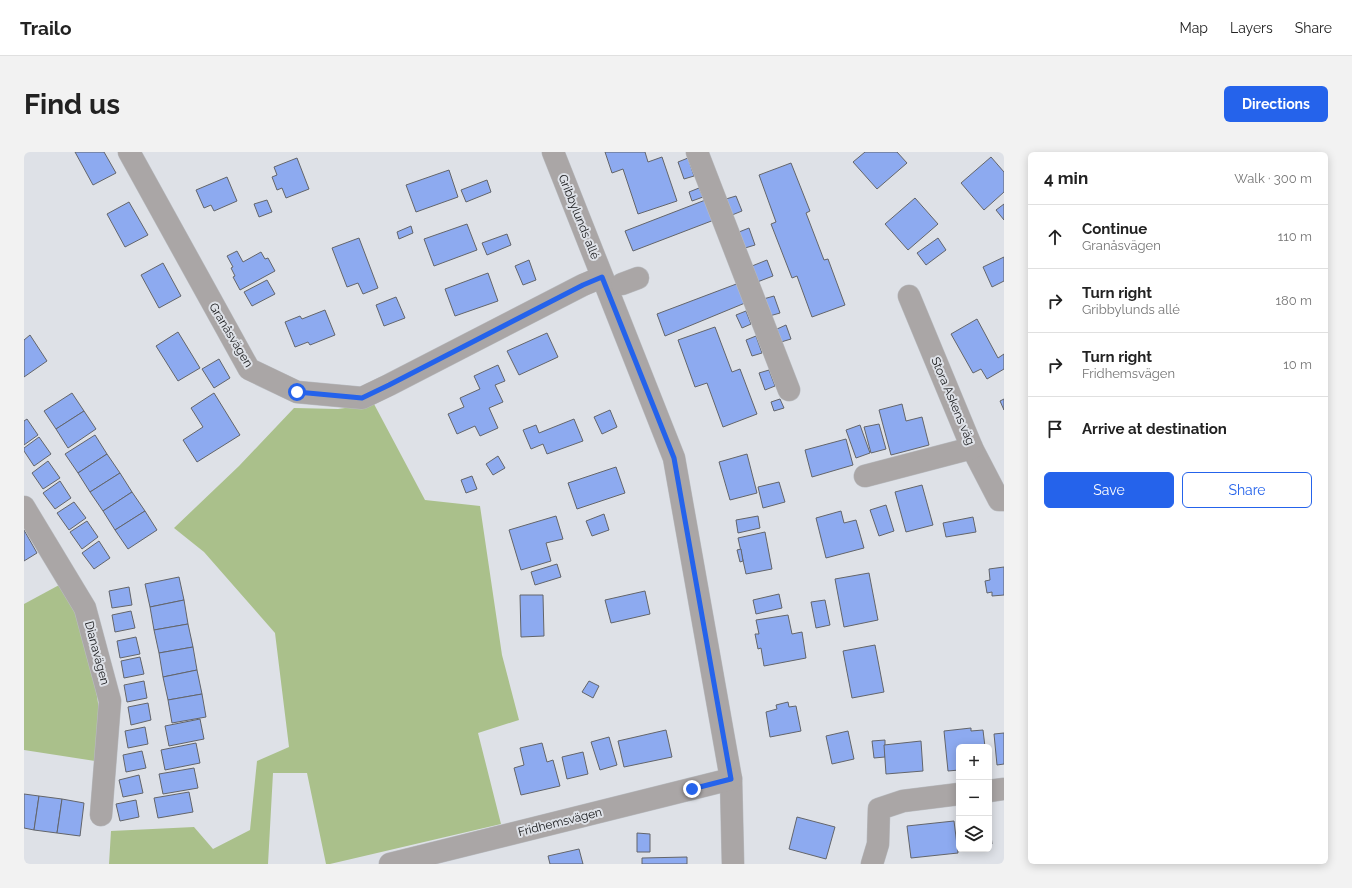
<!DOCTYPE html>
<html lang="en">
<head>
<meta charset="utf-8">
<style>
	:root { --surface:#fff; --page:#f2f2f2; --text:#222; --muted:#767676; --line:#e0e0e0; --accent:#2563eb }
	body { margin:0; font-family:Raleway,sans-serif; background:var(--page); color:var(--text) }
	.controls { position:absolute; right:12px; bottom:12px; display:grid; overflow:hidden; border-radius:6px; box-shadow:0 2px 10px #0003 }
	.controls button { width:36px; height:36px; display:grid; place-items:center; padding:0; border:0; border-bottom:1px solid var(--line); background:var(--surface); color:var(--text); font:20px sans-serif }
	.stop { position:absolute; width:12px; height:12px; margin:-9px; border:3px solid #2563eb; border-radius:50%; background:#fff }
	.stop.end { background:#2563eb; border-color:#fff; box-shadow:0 1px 4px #0008 }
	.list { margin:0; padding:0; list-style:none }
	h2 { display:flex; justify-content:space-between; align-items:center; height:52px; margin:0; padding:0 16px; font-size:17px }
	h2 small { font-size:13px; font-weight:400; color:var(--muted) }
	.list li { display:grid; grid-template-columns:26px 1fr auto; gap:12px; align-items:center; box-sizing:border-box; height:64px; padding:0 16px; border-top:1px solid var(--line) }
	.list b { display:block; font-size:15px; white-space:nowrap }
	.list p { margin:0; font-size:13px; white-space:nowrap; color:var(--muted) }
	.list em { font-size:13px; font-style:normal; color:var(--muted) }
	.actions { display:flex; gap:8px; padding:12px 16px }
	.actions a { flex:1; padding:9px 0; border:1px solid var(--accent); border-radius:6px; text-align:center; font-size:14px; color:var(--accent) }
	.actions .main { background:var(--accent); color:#fff }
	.icon { flex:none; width:22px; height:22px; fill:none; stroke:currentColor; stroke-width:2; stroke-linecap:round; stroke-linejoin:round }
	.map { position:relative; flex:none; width:980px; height:712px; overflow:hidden; border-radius:6px }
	header { display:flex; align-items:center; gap:24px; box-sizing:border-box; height:56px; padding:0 20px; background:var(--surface); border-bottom:1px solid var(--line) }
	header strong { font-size:19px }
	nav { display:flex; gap:22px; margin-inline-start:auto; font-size:14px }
	.intro { display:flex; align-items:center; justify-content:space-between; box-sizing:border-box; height:96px; padding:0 24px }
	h1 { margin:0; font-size:28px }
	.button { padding:10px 18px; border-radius:6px; background:var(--accent); color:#fff; font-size:14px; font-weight:700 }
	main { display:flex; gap:24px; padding:0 24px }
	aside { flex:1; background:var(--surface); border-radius:6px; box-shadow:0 2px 10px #0003 }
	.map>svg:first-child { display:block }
</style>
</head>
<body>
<header>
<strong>Trailo</strong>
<nav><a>Map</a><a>Layers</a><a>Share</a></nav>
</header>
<div class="intro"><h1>Find us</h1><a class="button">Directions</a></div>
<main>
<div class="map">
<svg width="980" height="712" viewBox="0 0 980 712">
	<rect width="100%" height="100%" fill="#dee1e7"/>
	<g fill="#aac08b">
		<polygon points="350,252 401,348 456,354 478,503 495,568 454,581 477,672 306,712 302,712 283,621 249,621 244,712 85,712 87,679 170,675 189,697 226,678 233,609 265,595 251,481 180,400 150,376 215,314 270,256 314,257"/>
		<polygon points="37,432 51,459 69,516 74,551 77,591 71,609 0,598 0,452"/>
	</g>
	<g fill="#8daaf0" stroke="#63656a">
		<polygon points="51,0 80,0 92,21 69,33"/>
		<polygon points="581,0 621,0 624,10 638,5 653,49 614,62 599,17 588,21"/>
		<polygon points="841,0 873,0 883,11 853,37 829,10"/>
		<polygon points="967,5 980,20 980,40 960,58 937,31"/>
		<polygon points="273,6 285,37 262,46 258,36 253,38 248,25 253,23 250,15"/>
		<polygon points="664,6 670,24 660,27 654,10"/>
		<polygon points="767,11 786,59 782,61 800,108 804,107 821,153 788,165 773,124 768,126 747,72 752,70 735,23"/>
		<polygon points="425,18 434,45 392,60 382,33"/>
		<polygon points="203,25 213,49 190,59 187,53 180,56 172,38"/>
		<polygon points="463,28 467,40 442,50 437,38"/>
		<polygon points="675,36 679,45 668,49 665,40"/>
		<polygon points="712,44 718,59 708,63 702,47"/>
		<polygon points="891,46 914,72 884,98 861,72"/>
		<polygon points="684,47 690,68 609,99 601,79"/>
		<polygon points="243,48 248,60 235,65 230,52"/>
		<polygon points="105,50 124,83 101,95 83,62"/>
		<polygon points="980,52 980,68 972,58"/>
		<polygon points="443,72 453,98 410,114 400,87"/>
		<polygon points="387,74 389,81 375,87 373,80"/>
		<polygon points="725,76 731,93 721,96 715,80"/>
		<polygon points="483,82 487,93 463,103 458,91"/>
		<polygon points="335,86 354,136 339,142 334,131 323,135 308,96"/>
		<polygon points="914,86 922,98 902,113 893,101"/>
		<polygon points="213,99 219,110 237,100 241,107 244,106 251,119 216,138 209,125 211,124 207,116 209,115 203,104"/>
		<polygon points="980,105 980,129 968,135 959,115"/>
		<polygon points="505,108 512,128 499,133 491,114"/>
		<polygon points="743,108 749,124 728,132 723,116"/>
		<polygon points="139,111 157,144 135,156 117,123"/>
		<polygon points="464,121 474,149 431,164 421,137"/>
		<polygon points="243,128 251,142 228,154 220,140"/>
		<polygon points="715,131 721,151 641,184 633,162"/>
		<polygon points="750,144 756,161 742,165 736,148"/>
		<polygon points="372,145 381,166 360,174 352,153"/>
		<polygon points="301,158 311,183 286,193 284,190 271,195 261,170 276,164 278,167"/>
		<polygon points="722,159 727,172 718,176 712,163"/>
		<polygon points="953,167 974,206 980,202 980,217 963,227 957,217 949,221 927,182"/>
		<polygon points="762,173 767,187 757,190 753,177"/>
		<polygon points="691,175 708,220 716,217 733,262 699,275 683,231 671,235 654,188"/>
		<polygon points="154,180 176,216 154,229 132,194"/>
		<polygon points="523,181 534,205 495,223 483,199"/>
		<polygon points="6,183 23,209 0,225 0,188"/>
		<polygon points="732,184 738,201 728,204 722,188"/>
		<polygon points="195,207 206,226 190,236 178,217"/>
		<polygon points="474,213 481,229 471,233 479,250 465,256 474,276 456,284 451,274 433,282 424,262 440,255 436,246 456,237 450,224"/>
		<polygon points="745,218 751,234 741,238 735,221"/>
		<polygon points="48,241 60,259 32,277 20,259"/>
		<polygon points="190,241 216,283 173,310 159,288 179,275 167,256"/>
		<polygon points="756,247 760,256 750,259 747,250"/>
		<polygon points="980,247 980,258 976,249"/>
		<polygon points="878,252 882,269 898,265 905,293 867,303 855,258"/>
		<polygon points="586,258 593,275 578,282 570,265"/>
		<polygon points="60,259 72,277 44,296 32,277"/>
		<polygon points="3,267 14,283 0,293 0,269"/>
		<polygon points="550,267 559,289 523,302 519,292 507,297 499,278 512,273 515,281"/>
		<polygon points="855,272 862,297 847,301 840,275"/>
		<polygon points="836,273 846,301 832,306 822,278"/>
		<polygon points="71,283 83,302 54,321 41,302"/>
		<polygon points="15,285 27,302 10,314 0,299 0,296"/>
		<polygon points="822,287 829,313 788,325 781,298"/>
		<polygon points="83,302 96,321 66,340 54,321"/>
		<polygon points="723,302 733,341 706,348 695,310"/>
		<polygon points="474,304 481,316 469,323 462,312"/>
		<polygon points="24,309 36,326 19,337 8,321"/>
		<polygon points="592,315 601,341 553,357 544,331"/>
		<polygon points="96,321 108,340 79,359 66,340"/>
		<polygon points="448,324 453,337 442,341 437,328"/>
		<polygon points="36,329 47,346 31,357 19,341"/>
		<polygon points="755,330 761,350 739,356 734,335"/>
		<polygon points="898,333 909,373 882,380 871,340"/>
		<polygon points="108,340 121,359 91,378 79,359"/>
		<polygon points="50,350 62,366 45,378 33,361"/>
		<polygon points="862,353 870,379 855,384 846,358"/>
		<polygon points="121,359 133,378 104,397 91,378"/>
		<polygon points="817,359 820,371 832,368 840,396 802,406 792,366"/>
		<polygon points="580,362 585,378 568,384 562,369"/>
		<polygon points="532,364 539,387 522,391 527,409 497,418 485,378"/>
		<polygon points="734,364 736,376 714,381 712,368"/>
		<polygon points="949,365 952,380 922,385 919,371"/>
		<polygon points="63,369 74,385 58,397 46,380"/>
		<polygon points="0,378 13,401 0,409"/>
		<polygon points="741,380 748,417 722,422 714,386"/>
		<polygon points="75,389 86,406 70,417 58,401"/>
		<polygon points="717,397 719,409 716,410 713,398"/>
		<polygon points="533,412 537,425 511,433 507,420"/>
		<polygon points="980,415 980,443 968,444 968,440 963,441 961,429 966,428 965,417"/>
		<polygon points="845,421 854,468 820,475 811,427"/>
		<polygon points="155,425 160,448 126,455 121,432"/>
		<polygon points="105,435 108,453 88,456 85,439"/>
		<polygon points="621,439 626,462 587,471 581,448"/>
		<polygon points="755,442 758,456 732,462 729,448"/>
		<polygon points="496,443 519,443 520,484 497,485"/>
		<polygon points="160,448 164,472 130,478 126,455"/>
		<polygon points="801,448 806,473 792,476 787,450"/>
		<polygon points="107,459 111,476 91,480 88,463"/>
		<polygon points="764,463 768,482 778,480 782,506 740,514 737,496 734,497 731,482 735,482 732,468"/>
		<polygon points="164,472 169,495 135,501 130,478"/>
		<polygon points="112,485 116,502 96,506 93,489"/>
		<polygon points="851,493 860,540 828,546 819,499"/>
		<polygon points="169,495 173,518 139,525 135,501"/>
		<polygon points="116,505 120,522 100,526 97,509"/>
		<polygon points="173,518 178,542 144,548 139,525"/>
		<polygon points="120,529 123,546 103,550 100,533"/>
		<polygon points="565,529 575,534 569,546 558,540"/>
		<polygon points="178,542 182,565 148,571 144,548"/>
		<polygon points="764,550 765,555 772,554 777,579 746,585 742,560 753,557 752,553"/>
		<polygon points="124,551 127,568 107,573 104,555"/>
		<polygon points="176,567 180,587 145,594 141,574"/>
		<polygon points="121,575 124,592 104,596 101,579"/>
		<polygon points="947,576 947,579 959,578 961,595 935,595 935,618 924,619 920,579"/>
		<polygon points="642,578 648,605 600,615 594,589"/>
		<polygon points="824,579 830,607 808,612 802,584"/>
		<polygon points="980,581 980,612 973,613 970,582"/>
		<polygon points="585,585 593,613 576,618 567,590"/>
		<polygon points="861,588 861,605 850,606 848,589"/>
		<polygon points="897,589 899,619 862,622 860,593"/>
		<polygon points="172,591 176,611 141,618 137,598"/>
		<polygon points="518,591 523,610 529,608 536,634 497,643 490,616 500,613 496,596"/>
		<polygon points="118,599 122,616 102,620 99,603"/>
		<polygon points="559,600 564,622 543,627 538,605"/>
		<polygon points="170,616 174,636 139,642 135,622"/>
		<polygon points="115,623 119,641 99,645 95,628"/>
		<polygon points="165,640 169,660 134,666 130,646"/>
		<polygon points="0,642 15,644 10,678 0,676"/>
		<polygon points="15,644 38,647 33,681 10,678"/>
		<polygon points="38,647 60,651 56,684 33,681"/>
		<polygon points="112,648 115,665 96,669 92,652"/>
		<polygon points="773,665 811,675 802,707 765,697"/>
		<polygon points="965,667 968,692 965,692"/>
		<polygon points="930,669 934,701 887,706 883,674"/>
		<polygon points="613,681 626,682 626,700 613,700"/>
		<polygon points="555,697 559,712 526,712 524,704"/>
		<polygon points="663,705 663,712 618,712 618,706"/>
	</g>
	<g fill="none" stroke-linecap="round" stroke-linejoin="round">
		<defs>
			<g id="minor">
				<polyline points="105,0 225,217 273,240 338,246 365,233 559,133 578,125"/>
				<polyline points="529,0 650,306 707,627 709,712"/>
				<polyline points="673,0 765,238"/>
				<polyline points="598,132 614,126"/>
				<polyline points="885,144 948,296 975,348 980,348"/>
				<polyline points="841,324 948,296"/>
				<polyline points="0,355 61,456 86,549 77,663"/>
				<polyline points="965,639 980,637"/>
				<polyline points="366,712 707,627"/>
				<polyline points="848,712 854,692 855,657 879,649 935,642"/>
			</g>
		</defs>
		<use href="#minor" stroke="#babdc2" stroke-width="23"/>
		<use href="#minor" stroke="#aaa6a6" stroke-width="22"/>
	</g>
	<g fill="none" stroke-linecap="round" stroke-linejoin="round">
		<polyline stroke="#2563eb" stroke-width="5" points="273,240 338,246 365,233 559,133 578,125 650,306 707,627 668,637"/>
	</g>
	<g text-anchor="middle" stroke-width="4" stroke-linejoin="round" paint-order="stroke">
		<g font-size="12" fill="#161719" stroke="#dee1e7">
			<text transform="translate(555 65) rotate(68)" y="4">Gribbylunds allé</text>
			<text transform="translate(207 183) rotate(59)" y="4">Granåsvägen</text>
			<text transform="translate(929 249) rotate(67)" y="4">Stora Askens väg</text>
			<text transform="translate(73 501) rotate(75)" y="4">Dianavägen</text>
			<text transform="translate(536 670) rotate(-14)" y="4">Fridhemsvägen</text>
		</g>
	</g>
</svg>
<div class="controls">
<button>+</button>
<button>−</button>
<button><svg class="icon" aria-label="layers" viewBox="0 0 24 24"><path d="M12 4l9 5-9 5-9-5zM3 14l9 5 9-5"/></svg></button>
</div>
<div class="stop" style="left:273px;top:240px"></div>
<div class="stop end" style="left:668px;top:637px"></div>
</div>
<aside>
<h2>4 min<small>Walk · 300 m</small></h2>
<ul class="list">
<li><svg class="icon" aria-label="ahead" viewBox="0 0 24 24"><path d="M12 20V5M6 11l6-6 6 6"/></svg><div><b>Continue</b><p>Granåsvägen</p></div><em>110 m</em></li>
<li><svg class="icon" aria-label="right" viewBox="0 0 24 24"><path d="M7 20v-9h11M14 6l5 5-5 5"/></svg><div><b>Turn right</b><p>Gribbylunds allé</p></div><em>180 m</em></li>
<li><svg class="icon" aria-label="right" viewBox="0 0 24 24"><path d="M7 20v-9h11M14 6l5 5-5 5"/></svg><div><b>Turn right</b><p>Fridhemsvägen</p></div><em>10 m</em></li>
<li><svg class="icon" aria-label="arrive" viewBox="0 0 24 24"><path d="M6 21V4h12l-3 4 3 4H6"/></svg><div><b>Arrive at destination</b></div></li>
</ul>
<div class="actions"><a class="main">Save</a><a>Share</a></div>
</aside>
</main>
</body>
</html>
